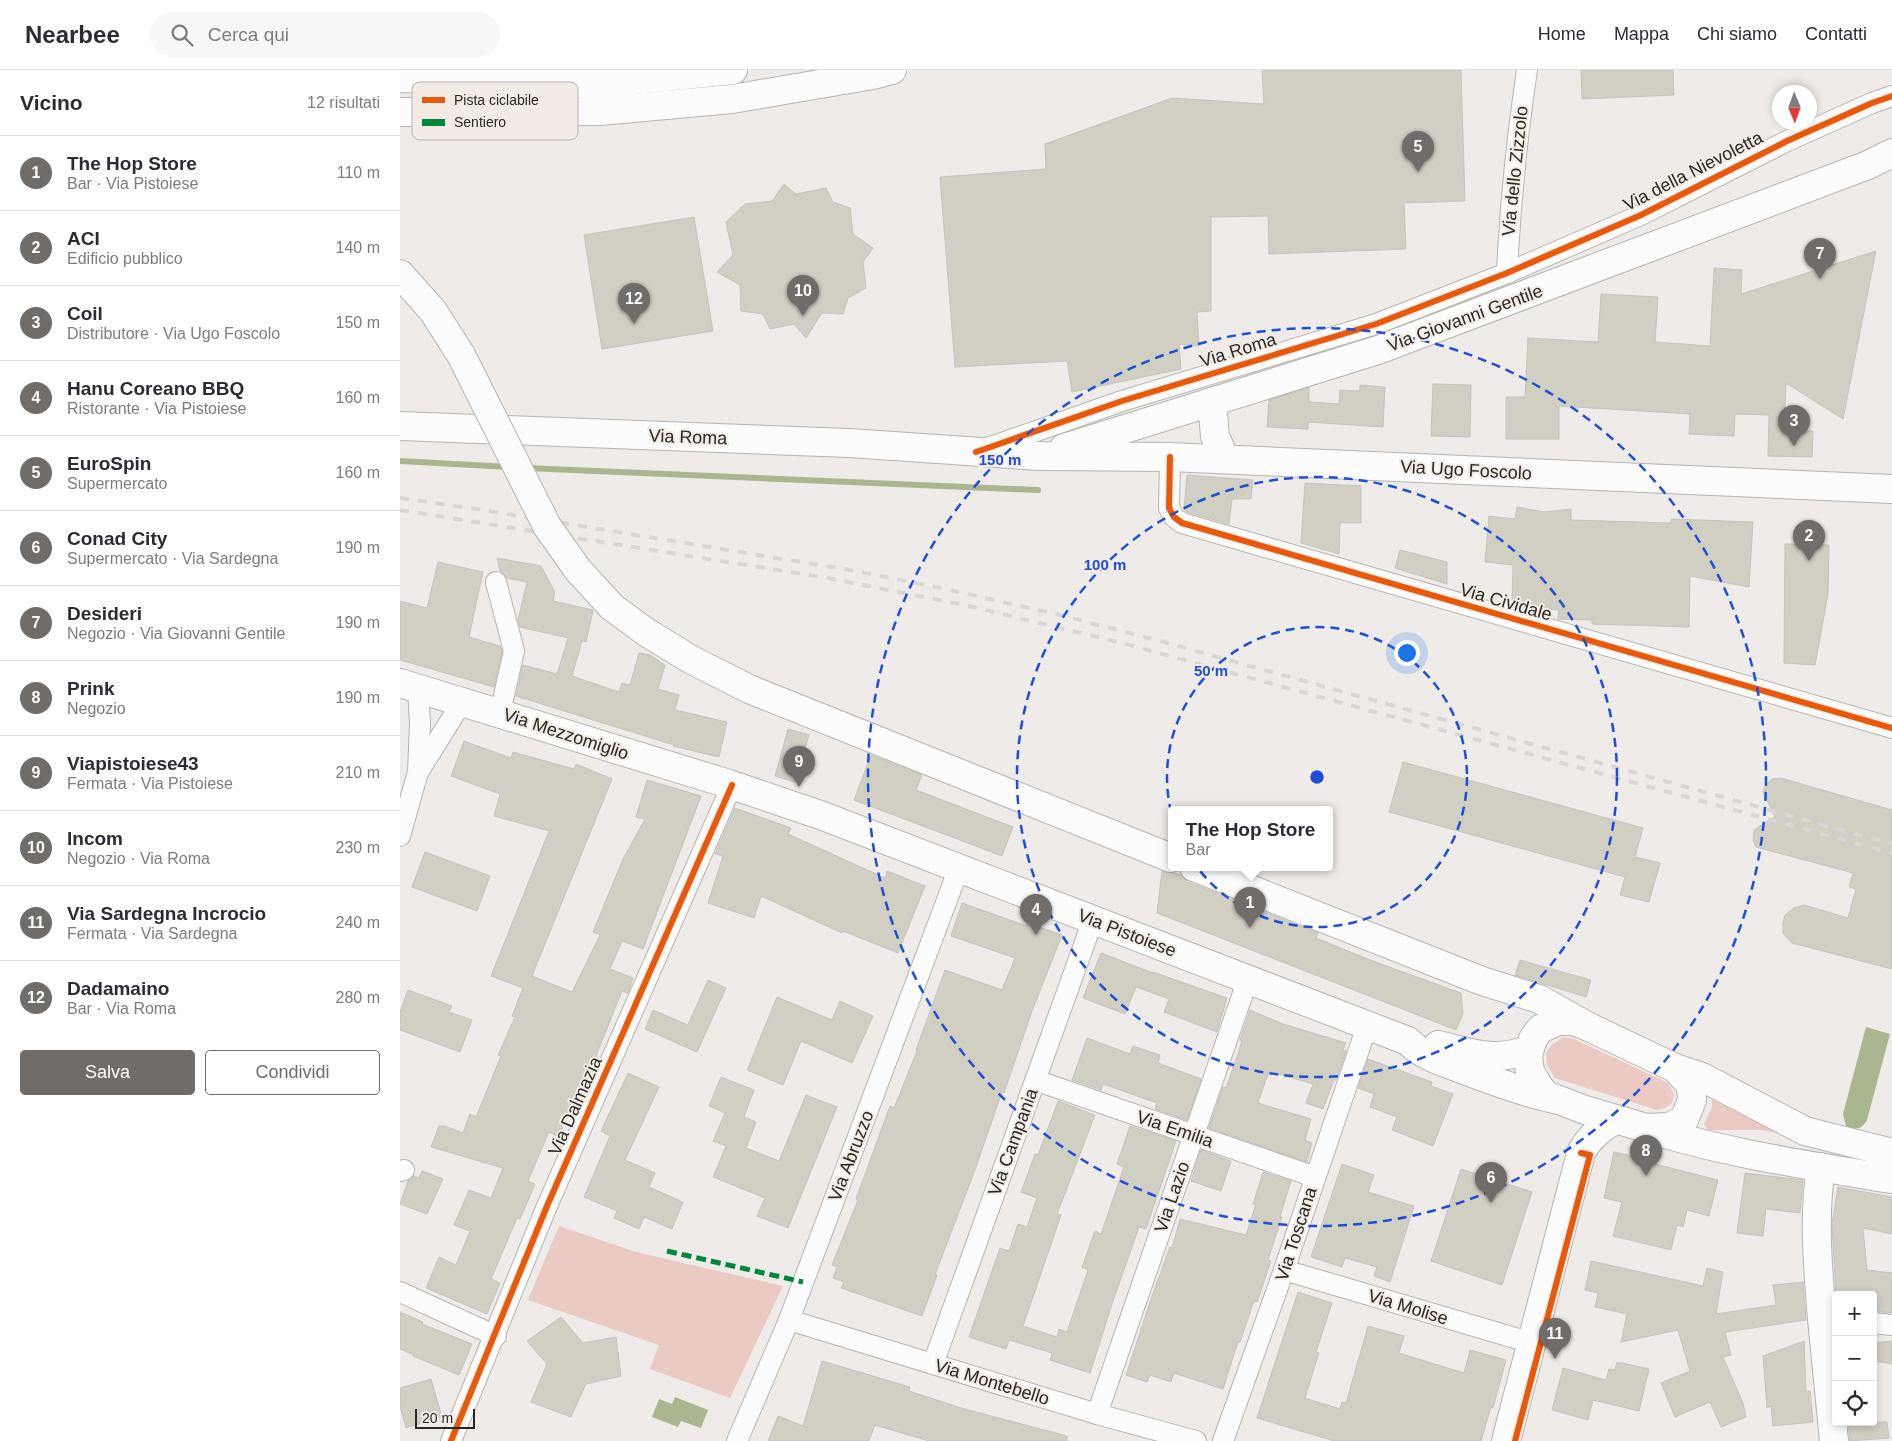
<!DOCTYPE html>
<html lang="it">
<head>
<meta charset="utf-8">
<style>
	:root { --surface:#fff; --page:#f7f7f7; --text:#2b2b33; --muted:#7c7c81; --line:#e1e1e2; --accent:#6f6c69 }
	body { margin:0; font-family:Arial,sans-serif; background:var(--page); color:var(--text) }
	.controls { position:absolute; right:15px; bottom:15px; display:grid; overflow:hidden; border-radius:5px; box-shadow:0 2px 8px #0003 }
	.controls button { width:45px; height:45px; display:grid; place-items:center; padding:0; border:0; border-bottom:1px solid var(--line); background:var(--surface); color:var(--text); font:25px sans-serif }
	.compass { position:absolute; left:1372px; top:15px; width:45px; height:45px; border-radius:50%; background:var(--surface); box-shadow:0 2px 8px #0003; rotate:179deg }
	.scale { position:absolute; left:15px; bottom:12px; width:60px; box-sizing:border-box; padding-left:5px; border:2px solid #2a2825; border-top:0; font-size:14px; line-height:18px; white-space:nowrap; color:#2a2825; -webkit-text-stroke:4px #f2ece4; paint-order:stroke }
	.you { position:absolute; left:1006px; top:582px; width:18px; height:18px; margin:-12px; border:4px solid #fff; border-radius:50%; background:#1a73e8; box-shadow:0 0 0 8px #1a73e833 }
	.badge { display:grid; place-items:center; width:32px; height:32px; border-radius:50%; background:var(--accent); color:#fff; font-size:16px; font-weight:700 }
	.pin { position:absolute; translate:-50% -41px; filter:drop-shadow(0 1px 2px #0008) }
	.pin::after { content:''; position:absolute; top:26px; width:18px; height:15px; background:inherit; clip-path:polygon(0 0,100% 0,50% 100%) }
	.popup { position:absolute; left:768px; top:736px; width:165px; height:65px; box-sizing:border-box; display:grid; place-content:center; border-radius:5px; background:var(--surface); filter:drop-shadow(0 1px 4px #0005); font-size:16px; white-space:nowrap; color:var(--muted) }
	.popup b { font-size:19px; color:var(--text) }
	.popup::after { content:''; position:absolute; left:50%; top:100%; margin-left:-10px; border:10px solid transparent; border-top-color:var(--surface) }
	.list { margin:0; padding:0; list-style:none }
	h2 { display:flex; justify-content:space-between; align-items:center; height:65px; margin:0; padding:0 20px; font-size:21px }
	h2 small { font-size:16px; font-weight:400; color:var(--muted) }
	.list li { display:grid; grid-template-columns:32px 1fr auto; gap:15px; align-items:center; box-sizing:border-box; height:75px; padding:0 20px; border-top:1px solid var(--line) }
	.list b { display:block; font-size:19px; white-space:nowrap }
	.list p { margin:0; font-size:16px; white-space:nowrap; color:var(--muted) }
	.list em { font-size:16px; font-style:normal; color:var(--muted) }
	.actions { display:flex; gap:10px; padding:15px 20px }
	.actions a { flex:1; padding:11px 0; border:1px solid var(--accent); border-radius:5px; text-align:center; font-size:18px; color:var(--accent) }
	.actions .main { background:var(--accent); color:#fff }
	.icon { flex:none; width:28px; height:28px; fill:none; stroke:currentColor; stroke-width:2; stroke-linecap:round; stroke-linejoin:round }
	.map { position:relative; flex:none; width:1492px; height:1371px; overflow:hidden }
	header { display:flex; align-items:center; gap:30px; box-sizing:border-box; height:70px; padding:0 25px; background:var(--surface); border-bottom:1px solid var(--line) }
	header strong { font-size:24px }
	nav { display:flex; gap:28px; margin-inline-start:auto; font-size:18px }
	.search { width:350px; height:45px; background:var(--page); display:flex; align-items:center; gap:12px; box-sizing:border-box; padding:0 18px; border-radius:28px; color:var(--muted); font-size:19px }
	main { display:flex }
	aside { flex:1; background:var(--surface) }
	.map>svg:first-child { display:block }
</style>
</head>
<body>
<header>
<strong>Nearbee</strong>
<div class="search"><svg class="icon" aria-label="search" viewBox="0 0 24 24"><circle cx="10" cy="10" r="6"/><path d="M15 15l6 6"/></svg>Cerca qui</div>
<nav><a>Home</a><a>Mappa</a><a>Chi siamo</a><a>Contatti</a></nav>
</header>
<main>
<aside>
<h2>Vicino<small>12 risultati</small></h2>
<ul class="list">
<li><span class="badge">1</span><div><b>The Hop Store</b><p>Bar · Via Pistoiese</p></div><em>110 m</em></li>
<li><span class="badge">2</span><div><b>ACI</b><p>Edificio pubblico</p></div><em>140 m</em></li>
<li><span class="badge">3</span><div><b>Coil</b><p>Distributore · Via Ugo Foscolo</p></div><em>150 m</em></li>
<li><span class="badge">4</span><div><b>Hanu Coreano BBQ</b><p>Ristorante · Via Pistoiese</p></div><em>160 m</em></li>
<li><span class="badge">5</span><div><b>EuroSpin</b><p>Supermercato</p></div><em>160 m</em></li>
<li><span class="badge">6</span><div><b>Conad City</b><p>Supermercato · Via Sardegna</p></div><em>190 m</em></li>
<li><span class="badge">7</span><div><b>Desideri</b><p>Negozio · Via Giovanni Gentile</p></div><em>190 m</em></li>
<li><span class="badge">8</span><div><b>Prink</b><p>Negozio</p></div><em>190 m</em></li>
<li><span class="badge">9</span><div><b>Viapistoiese43</b><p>Fermata · Via Pistoiese</p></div><em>210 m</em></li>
<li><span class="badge">10</span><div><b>Incom</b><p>Negozio · Via Roma</p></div><em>230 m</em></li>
<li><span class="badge">11</span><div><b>Via Sardegna Incrocio</b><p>Fermata · Via Sardegna</p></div><em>240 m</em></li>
<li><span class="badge">12</span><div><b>Dadamaino</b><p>Bar · Via Roma</p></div><em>280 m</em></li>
</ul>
<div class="actions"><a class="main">Salva</a><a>Condividi</a></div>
</aside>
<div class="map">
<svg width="1492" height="1371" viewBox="0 0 1492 1371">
	<rect width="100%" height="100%" fill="#eeebe8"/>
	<g fill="#eacac2">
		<polygon points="1164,967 1174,969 1268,1013 1274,1024 1272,1033 1265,1038 1257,1040 1155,1008 1147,995 1146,983 1152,975"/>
		<polygon points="1312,1025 1386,1065 1362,1060 1308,1060 1304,1054 1312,1037"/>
		<polygon points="159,1156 236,1182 383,1216 330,1328 250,1299 259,1275 128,1230"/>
	</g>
	<g fill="#aab68f">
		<path d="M1466,957L1490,964L1467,1050C1462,1059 1455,1061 1446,1056L1443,1044Z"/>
		<polygon points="275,1327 308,1340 301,1358 281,1351 278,1357 252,1347 259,1329 272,1334"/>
	</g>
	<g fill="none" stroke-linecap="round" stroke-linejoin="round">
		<g stroke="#aab68f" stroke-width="6">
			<polyline points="0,391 109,397"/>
			<polyline points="126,398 638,420"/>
		</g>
	</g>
	<g fill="#d1cec2" stroke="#c5c3c0">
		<polygon points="862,0 1061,0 1065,131 1004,133 1006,179 869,184 868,146 811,147 811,241 797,242 799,276 779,274 781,299 672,322 667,291 555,297 540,107 646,99 645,74 772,28 864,34"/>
		<polygon points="1181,0 1273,0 1274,25 1182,29"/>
		<polygon points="384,114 396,124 426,118 433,132 450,138 453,164 473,178 463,192 466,218 448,228 443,244 422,243 406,268 394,254 370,259 363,244 341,241 340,215 317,202 333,185 326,152 345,134 372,131"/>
		<polygon points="294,147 313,261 202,279 184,165"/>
		<polygon points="1476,181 1443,349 1386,313 1384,361 1413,361 1412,387 1368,386 1369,345 1335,344 1334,366 1289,364 1290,344 1159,336 1159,369 1106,369 1106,327 1125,327 1128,268 1198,272 1201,224 1258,227 1255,272 1310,276 1314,198 1342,200 1341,224"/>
		<polygon points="1033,314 1071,315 1070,367 1031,366"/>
		<polygon points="960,315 985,317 983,357 908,352 908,359 867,357 869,330 909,318 909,332 939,334 940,320 960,321"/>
		<polygon points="787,405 853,410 851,429 832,429 829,454 787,442 784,439"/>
		<polygon points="905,413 961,416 961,453 940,453 939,484 901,473"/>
		<polygon points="1117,437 1144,442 1171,439 1171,450 1271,453 1271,449 1353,452 1349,517 1290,506 1289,557 1192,554 1192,550 1158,549 1159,540 1112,536 1113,495 1085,492 1089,446 1115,449"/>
		<polygon points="1385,474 1429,475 1428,524 1415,595 1384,593"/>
		<polygon points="1000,480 1047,492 1047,514 995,498"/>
		<polygon points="97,488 141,496 155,522 153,531 193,540 186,572 182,571 172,606 219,622 222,613 230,615 239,583 250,585 265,595 258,619 279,625 275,640 327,652 319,687 273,676 274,675 116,626 123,595 157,604 168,568 120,557 118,550 127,512 107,508 100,501"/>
		<polygon points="38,492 83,502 69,567 100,576 102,581 94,617 0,590 0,531 27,538"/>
		<polygon points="388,659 409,665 395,712 375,706"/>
		<polygon points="64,671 111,688 113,682 174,699 176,694 212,709 132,906 172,922 200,865 193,862 223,789 245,749 236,747 247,710 301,726 243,879 222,871 210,899 233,908 228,923 222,921 196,986 198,987 182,1023 177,1020 159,1067 149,1062 128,1111 135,1114 120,1149 117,1148 91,1209 100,1213 87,1244 26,1218 39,1187 56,1195 70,1161 54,1155 69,1120 91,1128 103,1098 31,1077 39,1056 45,1056 63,1063 70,1044 76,1047 101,986 98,985 115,947 112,946 123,918 91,906 149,761 94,746 100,724 51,706"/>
		<polygon points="471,685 522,705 516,720 613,757 602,786 454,730"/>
		<polygon points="1003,692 1243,758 1235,787 1260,793 1249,832 1220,825 1225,807 989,742"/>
		<polygon points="1381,708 1492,740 1492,899 1392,873 1383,863 1383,853 1385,845 1394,838 1404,835 1448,848 1456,819 1449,817 1453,803 1356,777 1353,770 1354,760 1375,747 1363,722 1365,716 1372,709"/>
		<polygon points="335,738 391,758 388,764 485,808 487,801 525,816 498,883 443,861 442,863 361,826 354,848 308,833 323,786 315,784"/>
		<polygon points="25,782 90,806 77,841 12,817"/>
		<polygon points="762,801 781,805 788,812 918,863 916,868 970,890 1061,923 1063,944 1056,960 757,843"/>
		<polygon points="562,833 627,856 628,853 662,865 632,941 604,1023 602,1022 576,1097 535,1205 537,1205 522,1246 441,1218 444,1212 433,1208 437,1197 432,1195 458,1130 456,1129 490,1036 494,1038 517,981 516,980 545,900 602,920 615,888 551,866"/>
		<polygon points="701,883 753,903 753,902 827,928 817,962 764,942 769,929 736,917 725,944 683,928"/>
		<polygon points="1120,890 1191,910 1186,927 1115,905"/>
		<polygon points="308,910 326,918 297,982 245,959 253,940 288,955"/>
		<polygon points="8,920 52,936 49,942 72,950 60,982 0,960 0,942"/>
		<polygon points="377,927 432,950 440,931 473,946 452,993 401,971 383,1015 347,1000"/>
		<polygon points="850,940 883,954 946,973 943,980 946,981 936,1010 934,1010 923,1039 906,1033 913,1014 869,1001 858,1033 911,1049 905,1070 912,1073 907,1092 809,1058 823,1017 826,1018 839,981 842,970 840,970"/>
		<polygon points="687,968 730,984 733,976 760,985 758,993 801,1009 787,1050 755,1039 757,1033 703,1014 701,1020 672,1010"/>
		<polygon points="968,989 1032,1012 1031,1016 1053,1024 1033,1076 992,1060 997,1047 970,1037 974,1024 958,1018"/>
		<polygon points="228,1003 259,1017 225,1090 255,1103 249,1117 283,1132 272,1159 244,1147 239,1159 214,1148 217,1141 184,1127 210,1066 201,1061"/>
		<polygon points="321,1007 354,1020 344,1047 356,1052 346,1078 379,1091 406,1025 437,1037 388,1158 357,1146 365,1128 313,1107 326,1076 313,1071 325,1043 309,1036"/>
		<polygon points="658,1031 695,1045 657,1144 661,1145 623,1256 657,1267 659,1259 667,1262 688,1200 682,1197 695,1161 701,1164 724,1097 717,1094 730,1056 776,1071 746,1159 739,1157 713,1231 690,1303 650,1290 652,1283 609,1270 606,1279 569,1267 600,1178 609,1181 618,1154 627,1157 637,1128 621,1122 635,1084 638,1085"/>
		<polygon points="801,1080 831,1091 821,1121 791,1111"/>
		<polygon points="1214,1082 1256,1091 1255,1094 1318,1110 1309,1146 1287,1140 1283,1157 1277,1155 1271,1180 1213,1166 1222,1132 1204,1128"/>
		<polygon points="942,1094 974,1105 968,1122 1014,1136 990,1212 974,1206 977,1197 945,1188 942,1197 911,1187"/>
		<polygon points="1061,1099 1132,1122 1102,1215 1031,1191"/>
		<polygon points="22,1101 43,1109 27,1144 0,1134 8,1111 14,1106 19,1108"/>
		<polygon points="863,1102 891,1111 880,1147 882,1147 868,1190 871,1191 857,1232 854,1231 840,1272 838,1272 823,1319 774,1303 771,1312 750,1305 747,1312 726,1305 751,1229 770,1177 772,1178 780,1149 846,1165 856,1134 853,1134"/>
		<polygon points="1345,1103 1403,1110 1400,1143 1366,1139 1363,1166 1337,1163"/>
		<polygon points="1438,1117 1492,1127 1492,1164 1463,1158 1467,1200 1492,1203 1492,1243 1473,1241 1473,1225 1436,1225 1432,1154"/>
		<polygon points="1191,1191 1303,1216 1307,1198 1323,1202 1316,1244 1376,1235 1373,1215 1403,1212 1406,1250 1325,1262 1331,1285 1323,1287 1343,1333 1346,1347 1321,1357 1310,1332 1275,1347 1261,1313 1290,1301 1278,1260 1221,1272 1227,1244 1195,1237 1198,1223 1185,1220"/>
		<polygon points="898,1222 932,1233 916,1282 919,1283 905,1328 940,1339 942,1332 946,1333 968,1256 1004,1266 999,1283 1064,1303 1070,1280 1106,1290 1093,1338 1091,1337 1081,1371 934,1371 857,1348"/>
		<polygon points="0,1242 23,1252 22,1254 72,1274 59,1305 13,1286 14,1285 0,1279"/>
		<polygon points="161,1247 183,1273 216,1267 221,1306 186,1314 171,1347 131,1332 147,1294 127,1271"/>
		<polygon points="1404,1271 1406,1321 1410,1321 1413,1352 1373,1356 1371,1336 1367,1338 1363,1286"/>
		<polygon points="1492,1271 1492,1294 1473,1291 1473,1273"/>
		<polygon points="422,1291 510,1317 509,1321 561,1338 667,1366 667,1371 529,1371 475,1355 469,1371 368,1371 378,1346 403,1356"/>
		<polygon points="1217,1292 1249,1299 1239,1341 1193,1330 1188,1350 1152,1340 1163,1298 1206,1310 1209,1299 1215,1300"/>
		<polygon points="31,1309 42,1347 6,1358 0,1336 0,1318"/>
		<polygon points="1448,1352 1487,1352 1489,1368 1450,1371"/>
	</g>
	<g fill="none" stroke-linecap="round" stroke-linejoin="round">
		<defs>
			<g id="street">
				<path d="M1107,203C1110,135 1117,67 1127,0"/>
				<polyline points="582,380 722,331 976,254 1107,203 1241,145 1387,71 1472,33 1492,26"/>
				<polyline points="770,387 769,438 774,447 782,453 1492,658"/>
				<polyline points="96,512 114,581 100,643"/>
				<polyline points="19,701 62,632"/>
				<polyline points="0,766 18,702 20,654 18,619"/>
				<polyline points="635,1010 915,1107"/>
				<polyline points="0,1101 4,1100"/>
				<polyline points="884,1200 1132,1273"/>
				<polyline points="0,1222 96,1266"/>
				<polyline points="389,1250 697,1344 796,1371"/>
				<polyline points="1473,1253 1492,1255"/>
				<polyline points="533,1294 693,850"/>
				<polyline points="697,1344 848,909"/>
				<polyline points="51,1371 147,1136 332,715"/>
				<polyline points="337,1371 389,1250 559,798"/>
				<polyline points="823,1371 884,1200 967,956"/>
			</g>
			<g id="secondary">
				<polyline points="0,204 33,241"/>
				<polyline points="246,562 290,589 349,619 771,788"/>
				<path d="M0,613L329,714L423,746L1008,971C1022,986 1041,991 1059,998C1090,1010 1122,1022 1154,1029"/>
				<polyline points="794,797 1082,911 1139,929 1189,957"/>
				<polygon points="1158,951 1173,951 1189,957 1275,998 1288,1012 1291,1018 1292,1030 1284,1050 1269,1057 1246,1058 1185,1040 1146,1025 1139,1017 1130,1002 1128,985 1133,969 1140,959"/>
				<path d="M1038,975C1072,983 1095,993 1129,979"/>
				<polyline points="1275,998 1302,1007 1405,1061 1492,1083"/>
				<path d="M1252,1060C1330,1084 1412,1096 1492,1109"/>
				<path d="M1421,1097C1413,1148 1418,1198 1422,1249C1426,1290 1430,1330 1434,1371"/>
				<path d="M1106,1371L1181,1083C1189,1067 1200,1059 1215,1050"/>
			</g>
			<g id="primary">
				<polyline points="812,332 815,366 825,389"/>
				<polyline points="0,356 449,373 639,386 770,387 1492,419"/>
				<polyline points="664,378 978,280 1468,95 1492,83"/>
			</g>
			<g id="highway">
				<polyline points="0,8 195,14 333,0"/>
				<polyline points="0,42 200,41 332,29 473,5 492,0"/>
			</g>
		</defs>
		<use href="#street" stroke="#b6b4b1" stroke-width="22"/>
		<use href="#secondary" stroke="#b6b4b1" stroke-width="30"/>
		<use href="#primary" stroke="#b6b4b1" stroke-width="30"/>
		<use href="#highway" stroke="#b6b4b1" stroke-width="30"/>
		<use href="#street" stroke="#fcfcfc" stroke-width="20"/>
		<use href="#secondary" stroke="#fcfcfc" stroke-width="28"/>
		<use href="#primary" stroke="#fcfcfc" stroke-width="28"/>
		<use href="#highway" stroke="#fcfcfc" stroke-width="28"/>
		<g stroke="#d8d7d5" stroke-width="4" stroke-dasharray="9 9" stroke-linecap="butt">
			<polyline points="0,428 83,440 450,500 541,518 656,544 760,571 1492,774"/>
			<polyline points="0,440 428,508 569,536 722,573 1492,783"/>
		</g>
		<defs>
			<polyline id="secondary-bridge" points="33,241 61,285 147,456 178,500 212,537 246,562"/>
		</defs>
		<use href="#secondary-bridge" stroke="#b6b4b1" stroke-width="30" stroke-linecap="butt"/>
		<use href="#secondary-bridge" stroke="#fcfcfc" stroke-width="28"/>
		<polyline stroke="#00873e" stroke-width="5" stroke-dasharray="10 5" stroke-linecap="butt" points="267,1181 403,1212"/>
		<defs>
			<g id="cycleway">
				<polyline points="576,382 722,331 976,254 1107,203 1241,145 1387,71 1472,33 1492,26"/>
				<polyline points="770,387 769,438 774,447 782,453 1492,658"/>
				<polyline points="51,1371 147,1136 332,715"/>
				<polyline points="1115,1371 1190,1085 1181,1083"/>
			</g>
		</defs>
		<use href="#cycleway" stroke="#f2ece4" stroke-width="9"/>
		<use href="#cycleway" stroke="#e8590c" stroke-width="6"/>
	</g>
	<g fill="none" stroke="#1d4ed8" stroke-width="2.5" stroke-dasharray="9 6">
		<circle cx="917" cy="707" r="150"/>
		<circle cx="917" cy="707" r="300"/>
		<circle cx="917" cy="707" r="449"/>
	</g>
	<g text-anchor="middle" stroke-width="4" stroke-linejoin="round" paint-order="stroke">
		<g font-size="18" fill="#2a2825" stroke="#f2ece4">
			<text transform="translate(1115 101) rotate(-84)" y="6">Via dello Zizzolo</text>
			<text transform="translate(1293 101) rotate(-27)" y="6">Via della Nievoletta</text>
			<text transform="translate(1065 248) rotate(-20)" y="6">Via Giovanni Gentile</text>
			<text transform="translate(838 280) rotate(-17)" y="6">Via Roma</text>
			<text transform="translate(288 367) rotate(2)" y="6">Via Roma</text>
			<text transform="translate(1066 400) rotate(3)" y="6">Via Ugo Foscolo</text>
			<text transform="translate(1106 532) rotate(16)" y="6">Via Cividale</text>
			<text transform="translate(166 664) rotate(18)" y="6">Via Mezzomiglio</text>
			<text transform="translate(727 863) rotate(21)" y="6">Via Pistoiese</text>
			<text transform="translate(175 1036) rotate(-66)" y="6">Via Dalmazia</text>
			<text transform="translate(775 1059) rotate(19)" y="6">Via Emilia</text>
			<text transform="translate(613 1072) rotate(-70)" y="6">Via Campania</text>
			<text transform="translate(451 1086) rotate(-69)" y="6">Via Abruzzo</text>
			<text transform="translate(772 1127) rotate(-71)" y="6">Via Lazio</text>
			<text transform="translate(896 1164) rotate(-72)" y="6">Via Toscana</text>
			<text transform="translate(1008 1237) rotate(17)" y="6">Via Molise</text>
			<text transform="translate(592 1312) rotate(17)" y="6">Via Montebello</text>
		</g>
	</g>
	<rect x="12" y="12" width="166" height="58" rx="8" fill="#f2ece4" stroke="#b6b1ab" stroke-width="1"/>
	<rect x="22" y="27" width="23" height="6" fill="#e8590c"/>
	<rect x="22" y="49" width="23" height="7" fill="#00873e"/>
	<g font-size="14" fill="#2a2825">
		<text x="54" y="35">Pista ciclabile</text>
		<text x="54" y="57">Sentiero</text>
	</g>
	<circle cx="917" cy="707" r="8" fill="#1d4ed8" stroke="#f2ece4" stroke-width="2.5"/>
	<g font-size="15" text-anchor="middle" font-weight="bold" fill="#1d4ed8" stroke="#f2ece4" stroke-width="4" stroke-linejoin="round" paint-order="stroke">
		<text x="600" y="395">150 m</text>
		<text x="705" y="500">100 m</text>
		<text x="811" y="606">50 m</text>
	</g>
</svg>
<div class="controls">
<button>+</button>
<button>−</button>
<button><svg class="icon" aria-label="locate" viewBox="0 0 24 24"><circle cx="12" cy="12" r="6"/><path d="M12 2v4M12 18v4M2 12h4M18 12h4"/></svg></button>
</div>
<svg class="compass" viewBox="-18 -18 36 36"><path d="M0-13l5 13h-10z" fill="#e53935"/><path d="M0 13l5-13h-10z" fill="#7c7c81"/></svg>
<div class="scale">20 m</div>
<div class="you"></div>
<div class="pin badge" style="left:850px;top:858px">1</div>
<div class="popup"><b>The Hop Store</b>Bar</div>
<div class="pin badge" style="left:1409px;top:491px">2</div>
<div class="pin badge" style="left:1394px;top:376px">3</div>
<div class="pin badge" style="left:636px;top:865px">4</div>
<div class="pin badge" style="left:1018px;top:102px">5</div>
<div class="pin badge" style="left:1091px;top:1133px">6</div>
<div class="pin badge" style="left:1420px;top:209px">7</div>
<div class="pin badge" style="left:1246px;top:1106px">8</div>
<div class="pin badge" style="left:399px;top:717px">9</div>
<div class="pin badge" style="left:403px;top:246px">10</div>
<div class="pin badge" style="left:1155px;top:1289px">11</div>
<div class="pin badge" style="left:234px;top:254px">12</div>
</div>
</main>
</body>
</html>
